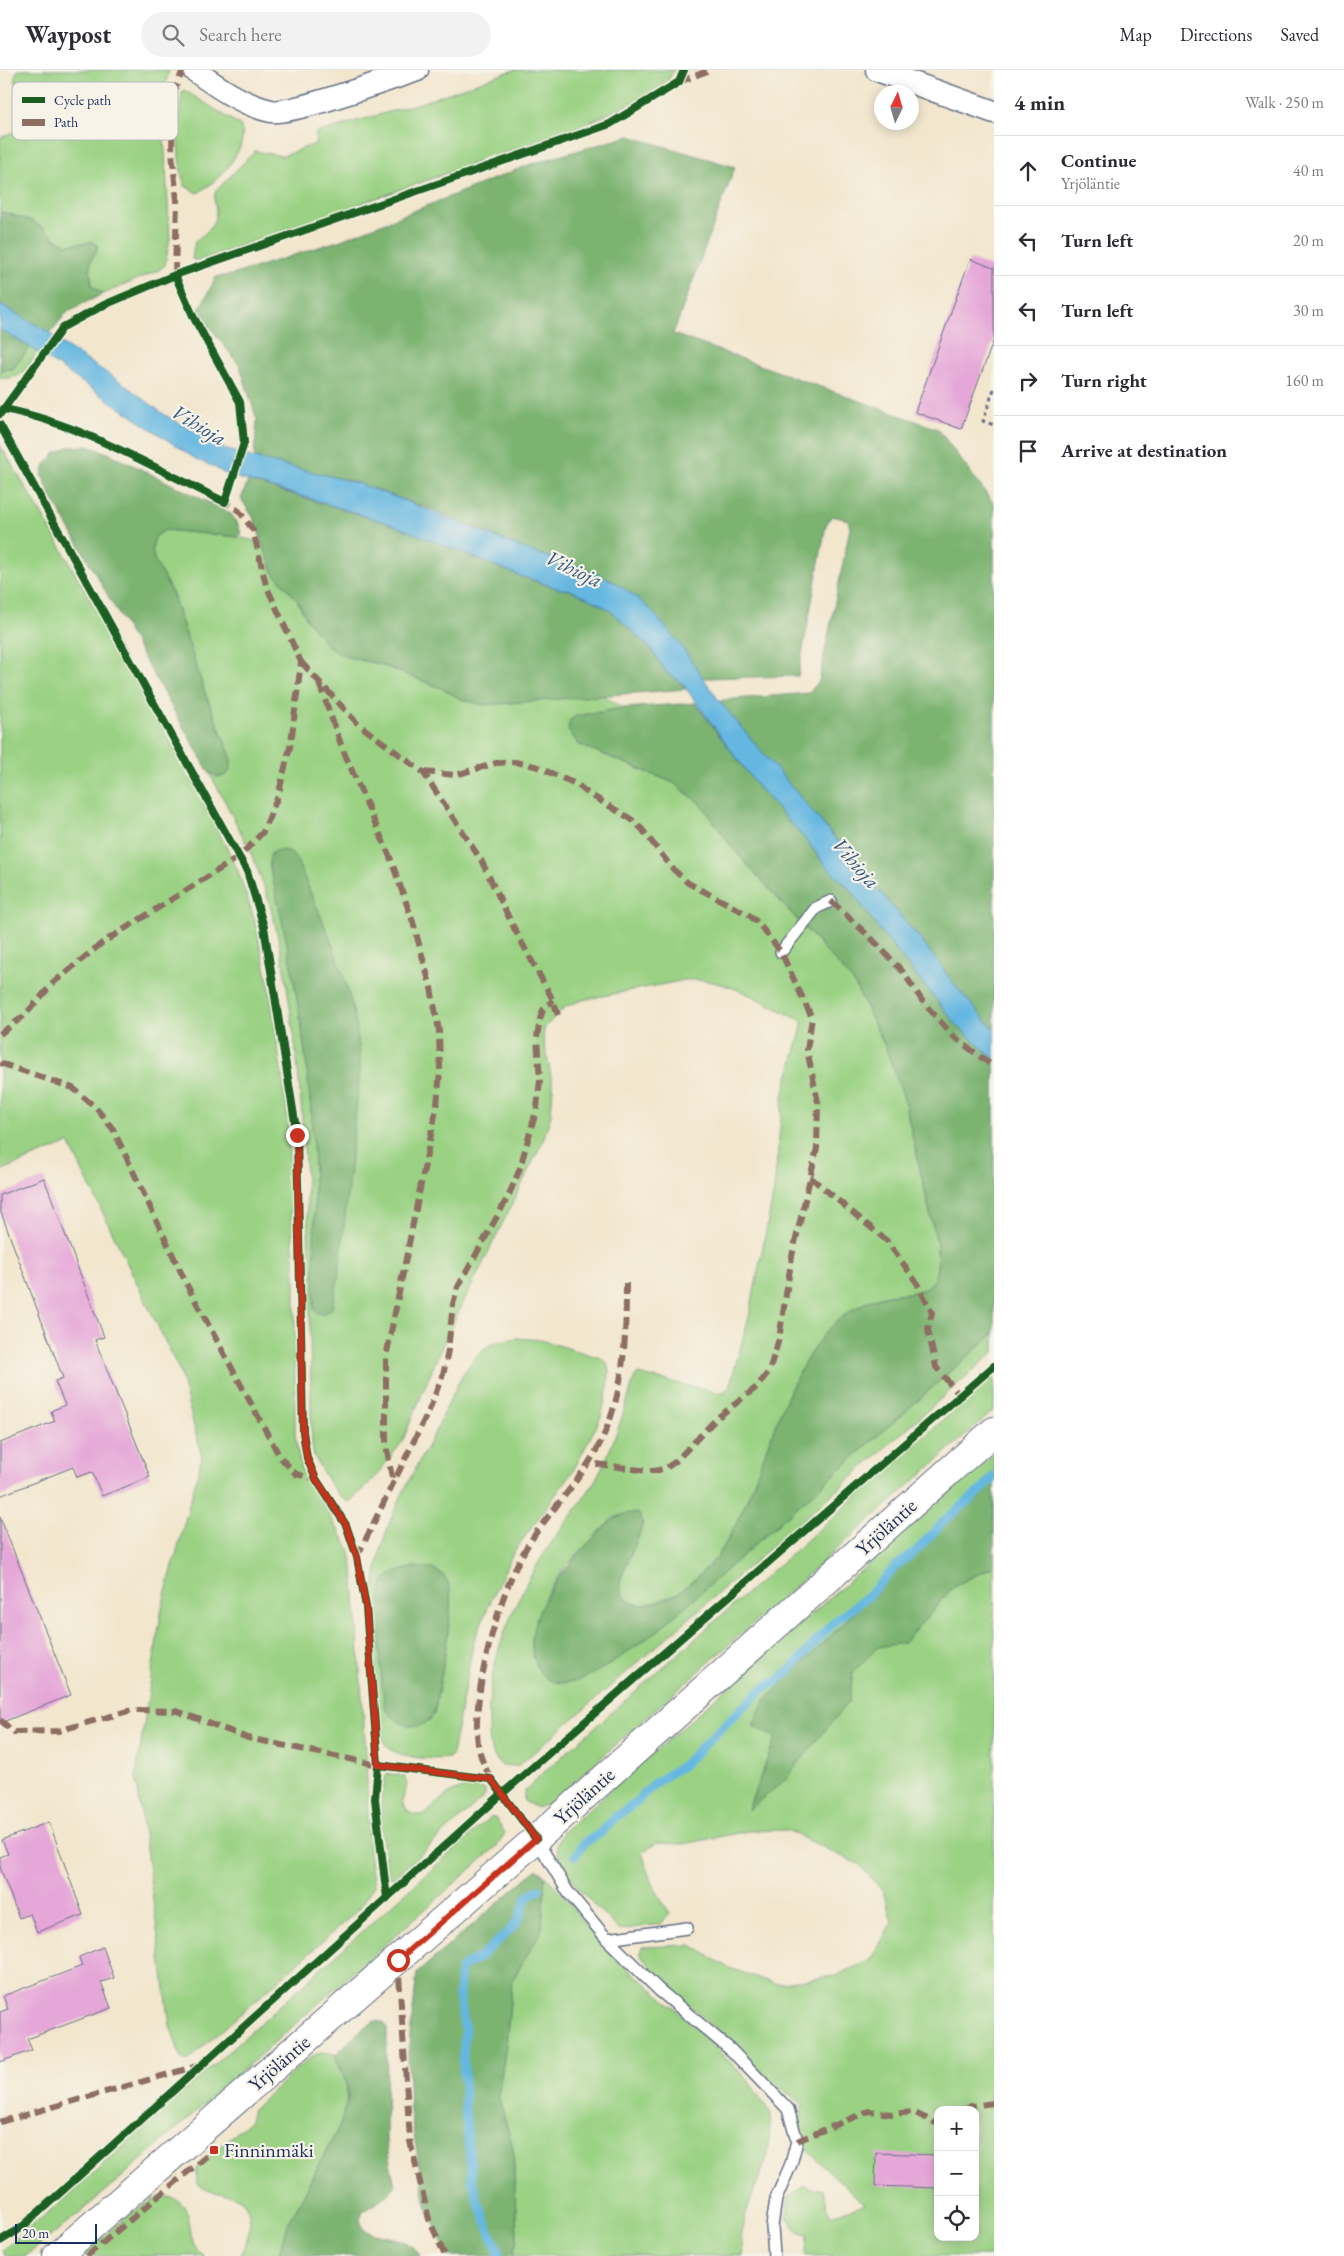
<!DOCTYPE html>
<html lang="en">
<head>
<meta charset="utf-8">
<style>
	:root { --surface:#fff; --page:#f2f2f3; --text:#2b2b33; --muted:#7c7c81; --line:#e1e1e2 }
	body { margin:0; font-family:"EB Garamond",serif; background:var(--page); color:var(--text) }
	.controls { position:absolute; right:15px; bottom:15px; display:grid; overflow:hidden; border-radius:10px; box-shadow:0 2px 12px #0003 }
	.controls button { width:45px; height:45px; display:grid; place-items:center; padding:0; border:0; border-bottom:1px solid var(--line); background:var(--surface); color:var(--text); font:25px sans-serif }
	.compass { position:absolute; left:874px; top:15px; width:45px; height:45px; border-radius:50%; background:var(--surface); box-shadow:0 2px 12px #0003; rotate:5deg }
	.scale { position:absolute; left:15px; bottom:12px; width:82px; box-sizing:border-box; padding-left:5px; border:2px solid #1b2f5e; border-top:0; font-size:14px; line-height:18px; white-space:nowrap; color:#1b2f5e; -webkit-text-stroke:4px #f7f3e8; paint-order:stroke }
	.stop { position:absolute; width:15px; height:15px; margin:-11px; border:4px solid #c8321e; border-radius:50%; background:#fff }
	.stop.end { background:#c8321e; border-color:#fff; box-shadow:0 1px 5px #0008 }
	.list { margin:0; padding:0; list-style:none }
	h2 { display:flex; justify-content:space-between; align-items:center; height:65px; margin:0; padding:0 20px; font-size:21px }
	h2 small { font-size:16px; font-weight:400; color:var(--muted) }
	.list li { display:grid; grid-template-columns:32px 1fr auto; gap:15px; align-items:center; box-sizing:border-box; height:70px; padding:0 20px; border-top:1px solid var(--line) }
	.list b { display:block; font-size:19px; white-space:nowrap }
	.list p { margin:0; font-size:16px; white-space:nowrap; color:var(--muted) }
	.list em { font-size:16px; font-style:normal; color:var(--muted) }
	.icon { flex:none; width:28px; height:28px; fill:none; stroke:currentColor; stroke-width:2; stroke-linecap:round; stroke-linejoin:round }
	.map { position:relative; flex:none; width:994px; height:2186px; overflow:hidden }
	header { display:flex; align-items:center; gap:30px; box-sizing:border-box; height:70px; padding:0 25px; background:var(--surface); border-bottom:1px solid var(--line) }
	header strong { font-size:24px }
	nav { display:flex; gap:28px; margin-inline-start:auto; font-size:18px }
	.search { width:350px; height:45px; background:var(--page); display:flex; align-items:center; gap:12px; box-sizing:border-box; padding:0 18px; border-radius:28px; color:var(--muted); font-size:19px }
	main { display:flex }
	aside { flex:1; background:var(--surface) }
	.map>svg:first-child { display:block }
</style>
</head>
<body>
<header>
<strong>Waypost</strong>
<div class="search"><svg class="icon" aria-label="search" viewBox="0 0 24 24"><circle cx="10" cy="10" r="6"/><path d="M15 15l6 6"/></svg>Search here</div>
<nav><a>Map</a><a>Directions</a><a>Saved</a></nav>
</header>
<main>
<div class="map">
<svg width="994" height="2186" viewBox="0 0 994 2186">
	<rect width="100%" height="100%" fill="#f7f3e8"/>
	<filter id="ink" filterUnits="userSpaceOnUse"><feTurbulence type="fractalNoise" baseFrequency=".02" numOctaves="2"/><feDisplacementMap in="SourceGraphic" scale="10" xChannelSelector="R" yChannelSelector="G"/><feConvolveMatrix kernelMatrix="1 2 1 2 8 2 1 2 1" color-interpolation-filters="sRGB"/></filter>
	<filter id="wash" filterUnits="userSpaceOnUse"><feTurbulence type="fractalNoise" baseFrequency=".0096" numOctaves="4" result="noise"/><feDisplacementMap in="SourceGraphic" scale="20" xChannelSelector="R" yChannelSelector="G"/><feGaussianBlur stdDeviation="1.12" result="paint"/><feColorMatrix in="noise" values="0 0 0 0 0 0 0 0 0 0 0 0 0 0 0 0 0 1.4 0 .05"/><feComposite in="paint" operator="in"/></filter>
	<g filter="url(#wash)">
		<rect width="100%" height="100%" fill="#f2e6cd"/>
		<g fill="#9ad183" stroke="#5a8070" fill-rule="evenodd">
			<polygon points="18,0 169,0 165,17 163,49 170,168 165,195 159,200 103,224 92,216 90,191 97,181 97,175 92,172 68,175 54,168 44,158 11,144 0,142 0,68 27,56 28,53 15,10 15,5"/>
			<path d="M514,0H674L669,9L648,25L584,55L198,191L192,189L195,171C205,164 216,156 216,141C215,133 213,129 216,121L255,81L282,86L315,74L316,63L423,32Z"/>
			<path d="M184,20L240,55C252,77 216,114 197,123L185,116C175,86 178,54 182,23Z"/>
			<path d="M30,277L37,282C27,299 22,310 0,308V300L13,299Z"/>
			<polygon points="0,375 46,451 201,726 238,801 255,851 269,916 287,1042 295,1209 295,1366 301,1398 349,1478 353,1497 366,1685 369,1783 374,1816 358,1840 187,1991 181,1988 170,1955 136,1706 162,1537 202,1387 180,1302 69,1073 0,1101"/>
			<path d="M165,460L238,467L263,473L273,502L297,530L307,550L344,586L379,594L441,618L461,629L484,635L602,625L624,638L576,646L578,674L674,713L702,735L734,780L853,911L885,976L903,1025L937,1173C937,1186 940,1207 928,1216C918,1225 900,1223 888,1225C863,1230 837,1248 822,1267C772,1332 763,1418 718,1486C713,1493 684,1520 676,1524C668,1528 653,1534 644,1535C629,1536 616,1523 621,1509C628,1490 638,1471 643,1452L614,1447L565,1497L543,1530L602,1599L656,1562L994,1263V1282L812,1442L518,1696H502C488,1683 489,1669 489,1651C487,1594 511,1538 540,1490C557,1462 580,1437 596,1409C614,1376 624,1341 635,1306L638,1304L715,1322H723L729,1318L749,1247L774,1121L783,1026L802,957V951C765,934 727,907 685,910L582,930L565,937L545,957L543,967L553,1016L551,1045L543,1071L442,1276L402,1372L373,1410L349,1432C338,1430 318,1396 314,1385C311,1377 312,1366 311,1358C310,1229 310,1101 295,973C288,923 282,871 266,822C252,780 230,741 209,702L218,707L231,687L205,623L173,525L154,490L152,478L155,467ZM270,798L360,1000L314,1238C314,1193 315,1147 314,1102C312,1000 294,897 270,798Z"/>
			<path d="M517,1268L541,1270L601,1288L607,1293L609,1302L608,1318L601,1347L573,1401L513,1483L496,1519L474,1570L452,1684L449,1688C435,1690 401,1688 390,1679C374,1666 377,1637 376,1618C374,1577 370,1534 378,1493C385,1449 416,1399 437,1358C447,1337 461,1302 477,1285C488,1273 501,1270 517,1268ZM447,1510C456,1540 440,1610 434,1643L430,1651L385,1637L380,1544L381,1522Z"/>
			<polygon points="994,1305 994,1340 550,1733 537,1738 524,1731 524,1722 534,1711"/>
			<path d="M994,1384V1409L957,1442L765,1630L776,1666L748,1739L817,1668L849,1631L853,1602L878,1577L908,1568L954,1516L994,1496V2186H806L807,2164L796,2160L786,2147L789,2127L804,2116L823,2120L830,2145L865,2135L797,2071L803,2034L773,2013L660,1908L640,1884L642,1877L691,1875L727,1897L775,1914L835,1906L871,1890L892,1852L883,1821L860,1795L787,1760L748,1761L684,1774L657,1773L642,1782L651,1812L670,1844L661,1854L619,1860C602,1842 555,1802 557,1776C557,1772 561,1766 563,1762ZM938,2040H975V2167H938Z"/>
			<path d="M387,1704L404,1705L407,1715L402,1732L408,1742C412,1744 417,1745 420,1745C428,1744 431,1738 437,1733C448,1723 470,1711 485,1720V1726L394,1808L389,1807C382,1781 376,1729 387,1704Z"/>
			<polygon points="489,1748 495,1748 505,1763 498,1775 107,2120 26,2186 4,2186 2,2180 62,2131"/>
			<polygon points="545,1806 568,1830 600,1875 677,1940 747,2009 771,2044 768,2085 749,2134 741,2163 743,2186 513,2186 517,2168 513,2078 498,2025 506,1975 512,1911 542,1859"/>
			<path d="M320,1983L336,1984V1991L347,2015L346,2038L340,2055L312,2107L278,2186H239C248,2173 258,2138 238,2128C224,2121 213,2126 197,2114V2098L202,2091L250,2051L253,2040L288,2007L312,1986Z"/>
			<path d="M163,2126C203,2130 179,2170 204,2186H81C106,2165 132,2138 163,2126Z"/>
		</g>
		<g fill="#7bb371" stroke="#4b7168">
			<polygon points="629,66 735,97 673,264 938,359 994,434 994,960 958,919 925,875 720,632 723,630 809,623 819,611 850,458 848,450 832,446 826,455 798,606 707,608 702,608 651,540 616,513 593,502 527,480 433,440 354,412 254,388 257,350 240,296 198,242 216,207 232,205 341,170 531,94"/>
			<path d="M0,142L30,150L44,158L54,168L68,175L92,172L97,175C97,183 93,184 91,191C88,198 91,209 92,216L103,224L68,241L50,263L0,234Z"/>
			<polygon points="0,260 30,277 13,299 0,300"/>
			<polygon points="88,376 108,383 230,443 237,452 241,463 238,467 165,460 155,467 152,478 154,489 173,525 205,623 231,687 231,698 227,705 218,707 209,702 51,426 42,405 45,394 55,384 68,377"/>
			<polygon points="248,411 391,454 518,505 560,519 570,520 598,533 611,541 651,579 667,603 677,608 686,619 483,635 461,629 441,618 379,594 344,586 327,575 307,550 297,530 273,502 253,447 241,429"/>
			<path d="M695,633L758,717L807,771L825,795L852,821L881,862L957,955L994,989V1263L656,1562C631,1579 605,1601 576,1611C564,1615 548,1613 541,1603C511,1560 561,1502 590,1472C604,1458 617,1439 639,1444L643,1452C638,1471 628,1489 621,1508C616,1523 629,1536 644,1535C653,1534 668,1528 676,1524C684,1520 713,1493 718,1486C762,1418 772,1332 822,1267C837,1248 863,1230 888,1225C900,1223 918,1225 928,1216C940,1207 937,1186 937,1173L903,1025L885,976L853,911L734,780L702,735L674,713L578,674L568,660L570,650L576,646L624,638Z"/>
			<path d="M278,780L289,781L297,790C325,858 360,925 360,1000L339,1204L332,1238C327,1243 324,1244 317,1243L314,1239C314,1193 315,1147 314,1102C312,1000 294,897 270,798C269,788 268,783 278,780Z"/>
			<polygon points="994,1409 994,1496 954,1516 904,1573 878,1577 853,1602 849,1631 784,1711 748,1740 776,1667 753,1656 765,1630 957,1442"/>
			<path d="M414,1497C428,1498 441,1498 448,1512C457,1531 439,1618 434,1643C422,1666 395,1656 385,1637C381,1617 375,1527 384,1512C389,1502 404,1500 414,1497Z"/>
			<polygon points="537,1799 545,1806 542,1859 512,1911 506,1975 498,2025 513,2078 517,2168 513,2186 448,2186 426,2136 410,2041 408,1983 417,1903"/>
			<path d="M375,1951L383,1952L387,1957L386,2073L395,2116L388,2125L363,2140L360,2150L364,2160C384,2170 406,2163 420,2186H278L286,2158L340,2055C344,2043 350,2028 347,2015C345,2003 336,1995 336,1984L360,1961Z"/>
		</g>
		<polygon fill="#65b7e1" stroke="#4073a0" points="0,234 50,263 69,279 121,312 165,345 225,379 254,388 354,412 398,428 527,480 593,502 616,513 636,527 651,540 679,573 720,632 925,875 958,919 994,960 994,989 957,955 881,862 852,821 825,795 807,771 758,717 682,613 667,603 651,579 611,541 598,533 570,520 560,519 518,505 391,454 301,426 227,405 212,396 197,390 30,277 0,260"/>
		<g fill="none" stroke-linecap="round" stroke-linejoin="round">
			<g stroke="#65b7e1" stroke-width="9">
				<polyline points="575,1786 585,1772 601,1763 614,1748 634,1734 655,1713 683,1695 762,1619 779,1610 790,1600 834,1552 867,1527 896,1496 918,1479 946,1449 979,1422 994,1406"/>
				<polyline points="500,2186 477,2129 472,2109 465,2040 463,1985 465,1961 459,1924 461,1898 480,1887 510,1860 518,1851 527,1827 539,1819"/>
			</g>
		</g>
		<g id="blocks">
			<g fill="#e5a6d8">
				<polygon points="970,189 994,198 994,269 961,359 915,342"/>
				<polygon points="44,1108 104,1267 95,1270 150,1407 102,1426 92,1402 77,1407 73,1397 0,1426 0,1373 55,1351 51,1341 65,1335 55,1311 63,1308 0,1140 0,1125"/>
				<polygon points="0,1447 71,1625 0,1653"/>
				<polygon points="49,1752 83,1845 37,1862 30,1844 19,1848 0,1797 0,1787 8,1784 2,1770"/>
				<polygon points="103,1877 114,1908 101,1912 111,1938 27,1969 32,1980 0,1992 0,1942 8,1939 3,1926 82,1896 79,1887"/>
				<polygon points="876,2083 938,2085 938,2118 875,2116"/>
			</g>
		</g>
	</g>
	<g filter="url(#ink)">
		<use href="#blocks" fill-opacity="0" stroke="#666f85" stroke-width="1"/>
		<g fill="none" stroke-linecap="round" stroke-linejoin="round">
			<defs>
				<g id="lane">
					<polyline points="781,882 816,838 831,831"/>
					<polyline points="536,1769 568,1822 607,1869 659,1920 731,1980 788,2039 797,2071 791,2094 776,2129 772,2156 774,2186"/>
					<polyline points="607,1869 687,1858"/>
				</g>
				<g id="street">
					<path d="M194,0C216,16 243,35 271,41C291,45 392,8 417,0"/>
					<polyline points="877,0 994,42"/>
				</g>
				<polyline id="secondary" points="57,2186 536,1769 994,1361"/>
			</defs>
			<use href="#lane" stroke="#666f85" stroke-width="14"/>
			<use href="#street" stroke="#666f85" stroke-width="25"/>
			<use href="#secondary" stroke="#666f85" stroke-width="30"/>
			<polyline stroke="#666f85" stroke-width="3" stroke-dasharray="4 4" stroke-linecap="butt" points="994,319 983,351 994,355"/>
			<use href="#lane" stroke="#fff" stroke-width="11"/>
			<use href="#street" stroke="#fff" stroke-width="22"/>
			<use href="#secondary" stroke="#fff" stroke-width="28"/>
			<g stroke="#8d6e63" stroke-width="6" stroke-dasharray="12 6" stroke-linecap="butt">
				<polyline points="679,12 710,0"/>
				<polyline points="175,205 177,130 172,83 173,24 183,0"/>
				<polyline points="301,592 358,654 423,702 481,790 514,858 553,930 558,945"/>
				<polyline points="319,613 343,680 390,787 413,852 431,918 439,961 440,1001 437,1035 386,1287 386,1374 393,1413"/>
				<polyline points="423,702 456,705 496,693 515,692 535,696 578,715 586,722 631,749 641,758 673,799 688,813 749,845 758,853 781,882 812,948 807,980 818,1032 817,1078 792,1186 779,1269 769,1301 757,1317 717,1348 676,1391 666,1398 655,1401 647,1401 590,1393"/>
				<polyline points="831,831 873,870 903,902 923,932 953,966 994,997"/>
				<polyline points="0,964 25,945 53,913 102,873 239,787 263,762 278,726 291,673 301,592 266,515 253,460 239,441 225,432"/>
				<polyline points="0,993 73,1018 96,1038 113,1059 188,1217 280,1387 296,1404 316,1409"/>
				<polyline points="810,1107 887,1171 917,1213 932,1243 928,1260 936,1297 960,1326"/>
				<polyline points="357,1487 430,1338 444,1301 448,1280 453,1234 458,1217 508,1127 519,1101 537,1038 540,1010 537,968 540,949 543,940 553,930"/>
				<polyline points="0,1650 14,1662 58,1661 132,1640 177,1641 248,1668 378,1695"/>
				<path d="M491,1709C485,1698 480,1687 478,1674C471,1624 500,1518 528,1475C551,1438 585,1407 603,1367C626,1316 626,1262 626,1208"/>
				<polyline points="398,1890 410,2071 429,2149 445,2186"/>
				<polyline points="965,2040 971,2036 994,2033"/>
				<polyline points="0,2052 197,1996"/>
				<polyline points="797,2071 869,2041 891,2044 913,2042 938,2054"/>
				<polyline points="87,2186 214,2080"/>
			</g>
			<defs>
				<g id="cycleway">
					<path d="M4,339C82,354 154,398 225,432L244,373L240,332L194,248L175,205"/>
					<polyline points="0,344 63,257 104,235 175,205 610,54 679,12 684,0"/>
					<polyline points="0,355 239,787 247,801 264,857 297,1065 303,1362 307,1388 316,1409 346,1455 357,1487 366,1537 378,1695 491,1709 536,1769"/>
					<polyline points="378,1695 375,1729 387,1828"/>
					<polyline points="0,2171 21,2158 503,1723 994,1296"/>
				</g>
			</defs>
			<use href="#cycleway" stroke="#f7f3e8" stroke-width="11"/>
			<use href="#cycleway" stroke="#1b5e20" stroke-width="8"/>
		</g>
	</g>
	<g fill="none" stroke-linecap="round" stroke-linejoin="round" filter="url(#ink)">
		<polyline stroke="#c8321e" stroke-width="6" points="297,1065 303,1362 307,1388 316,1409 346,1455 357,1487 366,1537 378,1695 491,1709 536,1769 398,1890"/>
	</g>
	<rect fill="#c8321e" stroke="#f7f3e8" stroke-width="2" x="209" y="2075" width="10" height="10" rx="2.5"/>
	<g text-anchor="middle" stroke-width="4.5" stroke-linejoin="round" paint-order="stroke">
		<g font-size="20" fill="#1b2f5e" stroke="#f7f3e8">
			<text transform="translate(886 1457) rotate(-42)" y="7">Yrjöläntie</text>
			<text transform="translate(584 1726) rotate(-42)" y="7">Yrjöläntie</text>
			<text transform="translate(279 1993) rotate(-41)" y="7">Yrjöläntie</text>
		</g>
		<g font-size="20" fill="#1b2f5e" stroke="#f7f3e8" text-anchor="start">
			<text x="224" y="2087">Finninmäki</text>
		</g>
		<g font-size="21" font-style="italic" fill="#315885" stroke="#f7f3e8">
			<text transform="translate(199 355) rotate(31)" y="7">Vihioja</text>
			<text transform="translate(574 499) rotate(25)" y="7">Vihioja</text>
			<text transform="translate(856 793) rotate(49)" y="7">Vihioja</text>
		</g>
	</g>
	<rect x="12" y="12" width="166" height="58" rx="8" fill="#f7f3e8" stroke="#b5b8bf" stroke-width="1"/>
	<rect x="22" y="27" width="23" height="6" fill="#1b5e20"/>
	<rect x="22" y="49" width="23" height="7" fill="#8d6e63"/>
	<g font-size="14" fill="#1b2f5e">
		<text x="54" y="35">Cycle path</text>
		<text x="54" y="57">Path</text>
	</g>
</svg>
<div class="controls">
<button>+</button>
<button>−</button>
<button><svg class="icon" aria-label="locate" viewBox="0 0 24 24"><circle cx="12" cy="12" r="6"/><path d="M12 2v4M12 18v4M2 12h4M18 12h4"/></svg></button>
</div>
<svg class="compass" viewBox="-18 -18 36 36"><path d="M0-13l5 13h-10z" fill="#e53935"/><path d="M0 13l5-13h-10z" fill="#7c7c81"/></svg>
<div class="scale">20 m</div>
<div class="stop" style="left:398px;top:1890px"></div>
<div class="stop end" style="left:297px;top:1065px"></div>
</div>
<aside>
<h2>4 min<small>Walk · 250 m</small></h2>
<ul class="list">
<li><svg class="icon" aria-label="ahead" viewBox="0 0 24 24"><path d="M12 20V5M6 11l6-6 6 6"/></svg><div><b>Continue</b><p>Yrjöläntie</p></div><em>40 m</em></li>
<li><svg class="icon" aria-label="left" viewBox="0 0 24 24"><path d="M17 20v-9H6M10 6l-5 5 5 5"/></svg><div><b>Turn left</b></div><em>20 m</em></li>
<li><svg class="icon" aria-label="left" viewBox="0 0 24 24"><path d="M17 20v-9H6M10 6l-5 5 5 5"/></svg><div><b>Turn left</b></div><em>30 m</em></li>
<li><svg class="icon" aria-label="right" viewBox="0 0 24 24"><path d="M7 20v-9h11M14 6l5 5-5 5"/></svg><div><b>Turn right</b></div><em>160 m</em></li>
<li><svg class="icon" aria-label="arrive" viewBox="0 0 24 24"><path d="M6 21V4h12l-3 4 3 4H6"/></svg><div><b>Arrive at destination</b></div></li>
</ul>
</aside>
</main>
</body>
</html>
